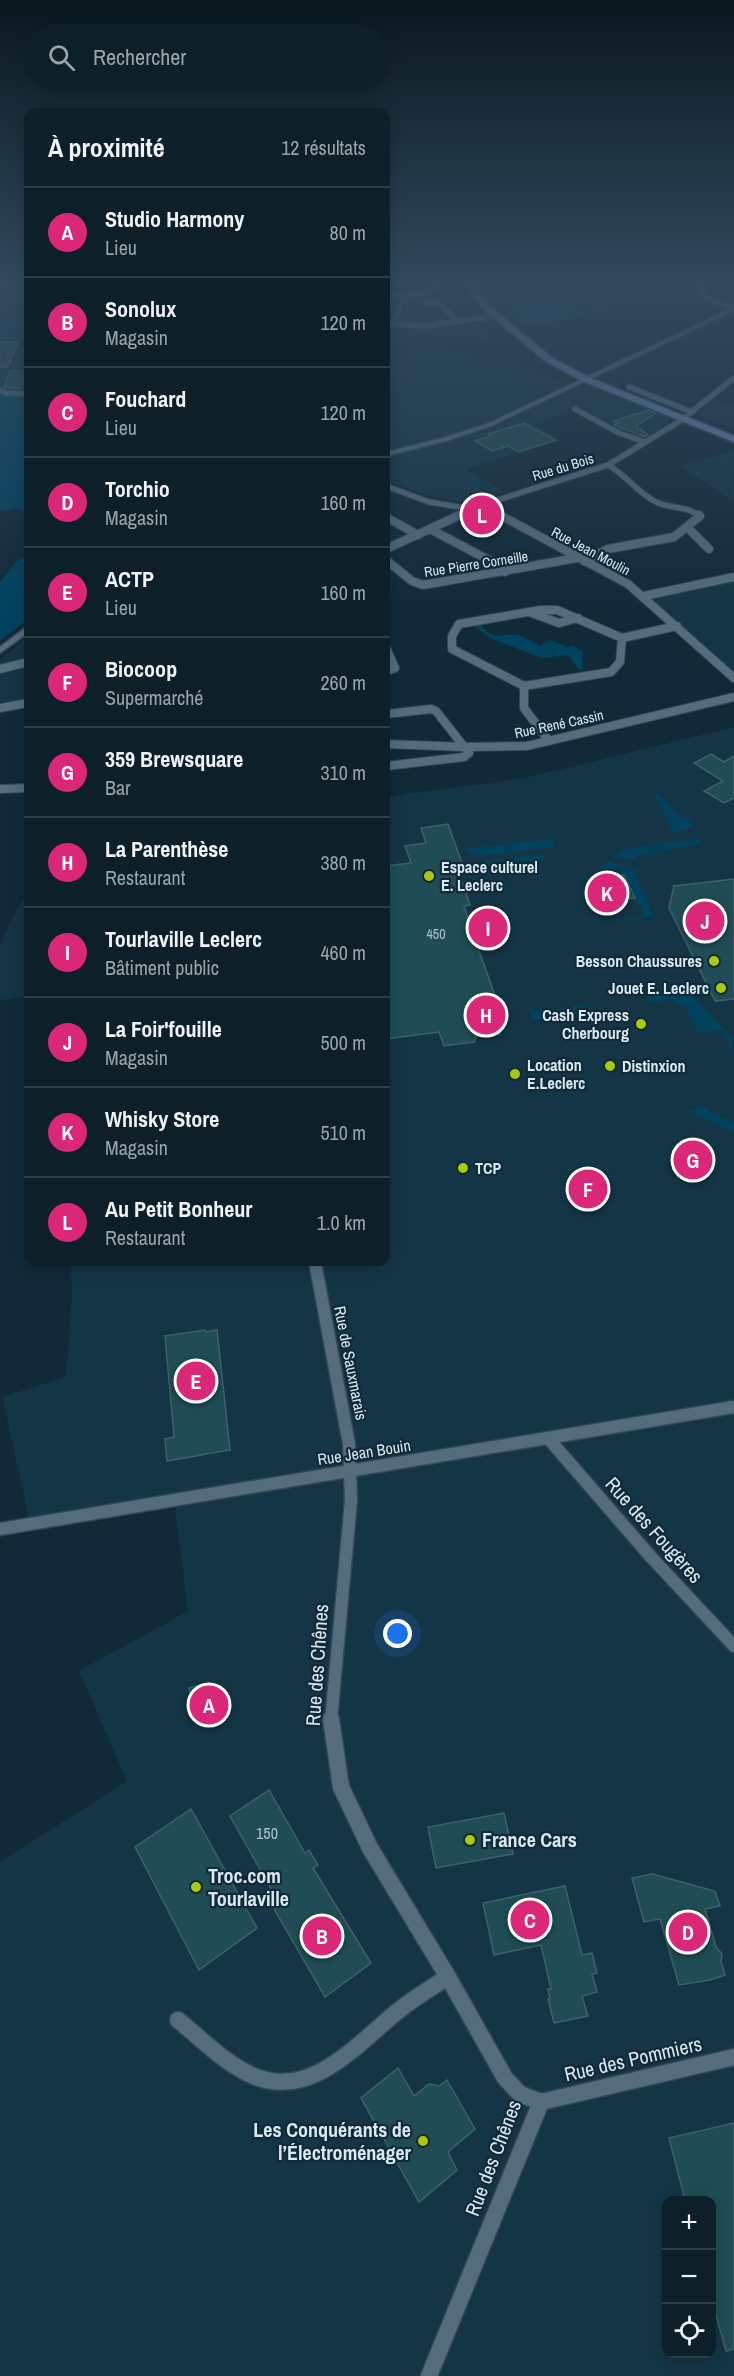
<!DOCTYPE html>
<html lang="fr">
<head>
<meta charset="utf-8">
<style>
	:root { --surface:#0d202a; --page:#1b2d36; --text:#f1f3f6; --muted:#9aa3a8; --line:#2d3e47; --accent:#db2777 }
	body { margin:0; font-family:"Archivo Narrow",sans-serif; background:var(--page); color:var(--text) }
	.controls { position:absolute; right:18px; bottom:18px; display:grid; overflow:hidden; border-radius:12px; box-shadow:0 3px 15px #0003 }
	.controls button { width:54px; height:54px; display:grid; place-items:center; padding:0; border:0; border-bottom:2px solid var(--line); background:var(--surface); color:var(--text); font:30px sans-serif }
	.you { position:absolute; left:398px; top:1634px; width:21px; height:21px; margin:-15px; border:4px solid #fff; border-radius:50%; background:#1a73e8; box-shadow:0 0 0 9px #1a73e833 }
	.badge { display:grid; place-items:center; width:39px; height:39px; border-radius:50%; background:var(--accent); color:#fff; font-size:20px; font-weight:700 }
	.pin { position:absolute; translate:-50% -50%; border:3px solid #fff; box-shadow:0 2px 6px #0006 }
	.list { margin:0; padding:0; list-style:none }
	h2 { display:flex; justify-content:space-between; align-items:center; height:78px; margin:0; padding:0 24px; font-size:26px }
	h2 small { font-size:20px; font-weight:400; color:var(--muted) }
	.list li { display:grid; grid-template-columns:39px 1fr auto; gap:18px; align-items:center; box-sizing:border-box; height:90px; padding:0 24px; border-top:2px solid var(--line) }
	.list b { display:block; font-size:22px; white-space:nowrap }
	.list p { margin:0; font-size:20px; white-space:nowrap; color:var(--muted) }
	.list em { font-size:20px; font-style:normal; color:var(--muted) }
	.icon { flex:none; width:33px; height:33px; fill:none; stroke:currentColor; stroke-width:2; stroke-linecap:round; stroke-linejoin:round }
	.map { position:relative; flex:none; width:734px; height:2376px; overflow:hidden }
	.search { position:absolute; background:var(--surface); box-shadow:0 3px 15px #0003; left:24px; top:24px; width:366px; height:66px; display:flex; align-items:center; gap:15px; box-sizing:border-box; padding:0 21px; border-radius:33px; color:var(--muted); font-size:22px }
	.panel { position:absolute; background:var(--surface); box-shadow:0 3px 15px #0003; left:24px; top:108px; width:366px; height:1158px; border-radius:12px }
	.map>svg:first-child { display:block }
</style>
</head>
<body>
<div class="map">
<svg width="734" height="2376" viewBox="0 0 734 2376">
	<rect width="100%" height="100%" fill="#112a38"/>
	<g fill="#143546" fill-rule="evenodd">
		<polygon points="6,280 28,280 28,392 12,393 0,388 0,374 12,367 21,346 28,340 0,340 0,286"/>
		<polygon points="481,323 496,338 469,343 389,343 396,327 441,329"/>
		<polygon points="424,347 455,349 493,357 582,390 590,386 597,388 669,417 669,422 643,441 621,432 576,408 535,425 560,440 466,469 505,492 482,500 459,502 419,493 386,480 386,348"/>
		<polygon points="709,398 734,406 734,429 695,414"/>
		<polygon points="734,452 733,501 679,466 732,452"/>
		<polygon points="734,577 734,673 650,598"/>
		<polygon points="28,636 28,699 0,705 0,660"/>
		<path d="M734,727V2376H0V1862L127,1781L79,1671L188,1611L175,1506L30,1523L2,1397L66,1377L72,1296L71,1262H386V797L525,778ZM666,2200H712V2354H666Z"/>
		<polygon points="28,893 28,997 0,1000 0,946 13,916"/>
	</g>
	<g fill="#01435f">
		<polygon points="4,282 24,284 26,291 16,304 11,304 8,310 11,310 5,313 0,305 0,286"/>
		<polygon points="609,293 621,306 599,312 587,304 579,296"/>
		<polygon points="564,297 573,307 586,315 527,327 508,313 521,301"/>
		<polygon points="15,315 20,315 17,323 11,324 16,324 15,328 18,324 25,327 11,329 15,336 24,335 22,340 0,340 0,318"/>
		<polygon points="0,391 28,395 28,485 23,486 23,491 28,491 28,514 19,508 0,511"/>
		<polygon points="28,554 28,619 0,641 0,582 16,562"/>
		<path d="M479,622C494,644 499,632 518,635C525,637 534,643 540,646L550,640L568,647L573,646L582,651L583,669L579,670L568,655L542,658L492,639L472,625Z"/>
		<polygon points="654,792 659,794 683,819 690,819 692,821 689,823 693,826 688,829 673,832"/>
		<polygon points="698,838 701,839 696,847 694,845 636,856 637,860 613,857 626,849 685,840 692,841 691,839"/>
		<polygon points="553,839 555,846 552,847 480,856 471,854 465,849"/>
		<polygon points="547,854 543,861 479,869 478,866 481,863 488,861"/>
		<polygon points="608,861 640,872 634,873 648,901 652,917 609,922 643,916 643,907 637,904 620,867 594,870"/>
		<polygon points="651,993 689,993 731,1037 734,1056 722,1030 699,1033 685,1005 677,1005 674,999 647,1003"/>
		<polygon points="590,1005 561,1016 534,1021 529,1007 536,1011"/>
		<polygon points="710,1105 708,1111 734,1122 734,1132 688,1111"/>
	</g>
	<g fill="#204d55" stroke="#3f6066" stroke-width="1.5">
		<polygon points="0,342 19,342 8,367 0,367"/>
		<polygon points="10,371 27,371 20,389 4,387"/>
		<polygon points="648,410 656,413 636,426 648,435 645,437 614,425 618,423 614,421"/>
		<polygon points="524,423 556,440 519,452 508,446 492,451 475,441 491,436 488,434"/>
		<polygon points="711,754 724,762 734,756 734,798 724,803 704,791 723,781 694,763"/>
		<polygon points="448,824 464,869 458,870 470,905 464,906 471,926 479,925 487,936 486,944 477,945 503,1018 503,1028 499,1035 496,1033 489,1037 477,1035 474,1042 444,1046 439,1032 386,1039 386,866 411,863 405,846 426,843 421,828"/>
		<polygon points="624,875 635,898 604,902 593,878"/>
		<polygon points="734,879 734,999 715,1001 669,908 674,886"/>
		<polygon points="205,1330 206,1332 217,1330 230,1450 167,1461 165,1439 174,1437 165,1336"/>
		<polygon points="203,1684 206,1698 223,1693 227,1712 194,1720 189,1688"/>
		<polygon points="269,1790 305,1853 309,1850 318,1865 313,1868 371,1963 325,1997 274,1909 280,1905 230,1816"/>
		<polygon points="191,1809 257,1928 199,1970 135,1847"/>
		<polygon points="504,1813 513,1854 436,1868 428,1827"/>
		<polygon points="652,1874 715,1891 720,1906 705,1909 716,1947 722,1954 721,1961 725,1975 710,1980 679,1985 660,1919 644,1922 632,1878"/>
		<polygon points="565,1886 582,1955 592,1953 597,1973 592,1974 597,1992 582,1996 588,2016 554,2023 548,1999 550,1999 548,1989 551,1989 541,1945 494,1955 483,1903"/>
		<polygon points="398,2068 414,2096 429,2084 439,2086 447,2080 475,2129 448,2152 457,2170 419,2202 361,2098"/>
		<polygon points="734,2123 734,2349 726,2351 711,2297 711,2200 685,2200 669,2138"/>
	</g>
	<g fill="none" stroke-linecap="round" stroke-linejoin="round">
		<defs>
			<g id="minor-far3">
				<polyline points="695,280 708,299 734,307"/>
				<polyline points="0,284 4,280"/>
				<path d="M386,295C405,296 423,298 439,287L433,280"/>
				<polyline points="425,303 439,303 458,321"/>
				<polyline points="386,324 425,326 496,316"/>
				<polyline points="393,325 404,297"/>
				<polyline points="629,387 692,412"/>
				<polyline points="0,390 6,393 28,394"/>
				<polyline points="575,409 619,433 645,442"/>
				<path d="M608,465C626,475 638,493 656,502C670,509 689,506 699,516"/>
				<polyline points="386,486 429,502 471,509"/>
				<polyline points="482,505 503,516"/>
				<polyline points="457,516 482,505 608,465 680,421 734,378"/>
			</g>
			<g id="minor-far2">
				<polyline points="500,515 628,584 734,678"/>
				<polyline points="386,517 418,535"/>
				<polyline points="687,527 709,549"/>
				<polyline points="430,529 500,566 505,572"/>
				<polyline points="386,549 460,515"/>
				<polyline points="386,560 412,581 423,585 577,558"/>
				<polyline points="584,561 608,549 674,537 700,516 699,515"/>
				<polyline points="644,596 734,577"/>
				<polyline points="529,612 559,623 578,618"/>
				<polyline points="622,638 677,626"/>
				<polyline points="386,648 395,668 386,671"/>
				<polyline points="0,669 28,662"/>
				<polyline points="524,686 452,649 452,636 459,624 540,610 557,610 622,638"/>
				<polyline points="0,708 28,703"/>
				<polyline points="386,714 431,709 436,711 469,753 464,757 386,766"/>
				<polyline points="549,741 524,708 524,686 611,672 620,662 622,638"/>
				<polyline points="386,744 466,747 527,746 734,697"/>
				<polyline points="0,789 28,788"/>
			</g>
			<g id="minor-far1">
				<polyline points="315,1262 349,1444 351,1500 331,1721"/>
				<polyline points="548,1438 651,1557 734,1646"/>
				<polyline points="0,1529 734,1407"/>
			</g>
			<g id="minor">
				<polyline points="331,1719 341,1787 370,1848 448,1977 505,2078 520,2094 541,2102"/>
				<path d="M178,2020C203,2040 226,2065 256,2077C313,2099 359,2042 398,2011C414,1998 431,1988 448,1977"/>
				<polyline points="541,2102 734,2057"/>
				<polyline points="429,2376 541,2102"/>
			</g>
			<g id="tertiary">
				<polygon points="734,307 734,311 491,426 446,441 386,456 386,452 442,438 487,424"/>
				<polygon points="25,628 28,628 28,633 0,653 0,647"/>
			</g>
			<polygon id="primary" points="466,280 474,280 477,290 489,305 551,357 588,377 734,436 734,442 582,381 545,361 483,309 469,290"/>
		</defs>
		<use href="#minor-far3" stroke="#344651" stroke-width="7"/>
		<use href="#minor-far2" stroke="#344651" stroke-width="10"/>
		<use href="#minor-far1" stroke="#344651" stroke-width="15"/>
		<use href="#minor" stroke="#344651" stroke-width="19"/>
		<use href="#tertiary" stroke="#344651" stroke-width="3"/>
		<use href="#primary" stroke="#344651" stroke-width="4"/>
		<use href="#minor-far3" stroke="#536d7d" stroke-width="5"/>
		<use href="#minor-far2" stroke="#536d7d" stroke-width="8"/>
		<use href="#minor-far1" stroke="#536d7d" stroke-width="12"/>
		<use href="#minor" stroke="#536d7d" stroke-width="16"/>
		<use href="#tertiary" fill="#536d7d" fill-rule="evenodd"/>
		<use href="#primary" fill="#6387b2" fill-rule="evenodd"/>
	</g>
	<linearGradient id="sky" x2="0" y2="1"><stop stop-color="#09171f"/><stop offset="0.46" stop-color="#324a5e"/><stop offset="1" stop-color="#324a5e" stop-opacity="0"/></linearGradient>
	<rect width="734" height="613" fill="url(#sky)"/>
	<g fill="#aec60b" stroke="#112a38" stroke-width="2">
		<circle cx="429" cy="876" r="6"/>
		<circle cx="714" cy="961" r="6"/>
		<circle cx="721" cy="988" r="6"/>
		<circle cx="641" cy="1024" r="6"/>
		<circle cx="610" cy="1066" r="6"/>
		<circle cx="515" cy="1074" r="6"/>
		<circle cx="463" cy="1168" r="6"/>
		<circle cx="470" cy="1840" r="6"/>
		<circle cx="196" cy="1887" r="6"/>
		<circle cx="423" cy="2141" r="6"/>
	</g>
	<g text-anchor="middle" stroke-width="4.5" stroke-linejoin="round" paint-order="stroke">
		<g font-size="14" fill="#d9e8f1" stroke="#112a38">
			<text transform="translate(563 467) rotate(-17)" y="5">Rue du Bois</text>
			<text transform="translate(591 551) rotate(28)" y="5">Rue Jean Moulin</text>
			<text transform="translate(476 564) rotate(-9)" y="5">Rue Pierre Corneille</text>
			<text transform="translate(559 724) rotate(-12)" y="5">Rue René Cassin</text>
		</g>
		<g font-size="14" fill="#abc1ca">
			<text x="436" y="939">450</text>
		</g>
		<g font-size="16" font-weight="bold" fill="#d9e8f1" stroke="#112a38" text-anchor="start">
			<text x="441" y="873">Espace culturel<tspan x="441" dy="18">E. Leclerc</tspan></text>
			<text x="702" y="967" text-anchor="end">Besson Chaussures</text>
			<text x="709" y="994" text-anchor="end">Jouet E. Leclerc</text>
			<text x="629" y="1021" text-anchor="end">Cash Express<tspan x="629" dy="18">Cherbourg</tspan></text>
			<text x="527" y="1071">Location<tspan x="527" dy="18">E.Leclerc</tspan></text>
			<text x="622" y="1072">Distinxion</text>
			<text x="475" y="1174">TCP</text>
		</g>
		<g font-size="16" fill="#d9e8f1" stroke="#112a38">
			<text transform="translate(351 1363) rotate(79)" y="6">Rue de Sauxmarais</text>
			<text transform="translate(364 1452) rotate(-9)" y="6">Rue Jean Bouin</text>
		</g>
		<g font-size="16" fill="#abc1ca">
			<text x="267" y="1839">150</text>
		</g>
		<g font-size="20" fill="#d9e8f1" stroke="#112a38">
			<text transform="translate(654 1530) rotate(48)" y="7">Rue des Fougères</text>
			<text transform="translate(317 1665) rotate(-86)" y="7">Rue des Chênes</text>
			<text transform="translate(633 2059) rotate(-13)" y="7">Rue des Pommiers</text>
			<text transform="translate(493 2158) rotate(-69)" y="7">Rue des Chênes</text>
		</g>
		<g font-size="20" font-weight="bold" fill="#d9e8f1" stroke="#112a38" text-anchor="start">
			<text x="482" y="1847">France Cars</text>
			<text x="208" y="1883">Troc.com<tspan x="208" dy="23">Tourlaville</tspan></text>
			<text x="411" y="2137" text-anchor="end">Les Conquérants de<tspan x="411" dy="23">l’Électroménager</tspan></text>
		</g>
	</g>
</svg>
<div class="controls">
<button>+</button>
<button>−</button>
<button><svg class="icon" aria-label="locate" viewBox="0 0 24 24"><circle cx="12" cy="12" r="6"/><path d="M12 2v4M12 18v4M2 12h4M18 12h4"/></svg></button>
</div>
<div class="you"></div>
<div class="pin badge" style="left:209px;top:1705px">A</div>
<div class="pin badge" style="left:322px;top:1936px">B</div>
<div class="pin badge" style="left:530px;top:1920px">C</div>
<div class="pin badge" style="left:688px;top:1932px">D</div>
<div class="pin badge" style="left:196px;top:1381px">E</div>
<div class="pin badge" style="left:588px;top:1189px">F</div>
<div class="pin badge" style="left:693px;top:1160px">G</div>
<div class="pin badge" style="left:486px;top:1015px">H</div>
<div class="pin badge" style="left:488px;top:928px">I</div>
<div class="pin badge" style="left:705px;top:921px">J</div>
<div class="pin badge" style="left:607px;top:893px">K</div>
<div class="pin badge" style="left:482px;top:515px">L</div>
<div class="search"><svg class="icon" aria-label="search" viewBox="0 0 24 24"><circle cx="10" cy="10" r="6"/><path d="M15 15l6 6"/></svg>Rechercher</div>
<section class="panel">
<h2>À proximité<small>12 résultats</small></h2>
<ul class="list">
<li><span class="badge">A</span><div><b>Studio Harmony</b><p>Lieu</p></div><em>80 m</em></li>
<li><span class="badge">B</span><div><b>Sonolux</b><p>Magasin</p></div><em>120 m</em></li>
<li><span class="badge">C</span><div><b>Fouchard</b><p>Lieu</p></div><em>120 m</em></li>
<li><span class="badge">D</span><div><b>Torchio</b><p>Magasin</p></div><em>160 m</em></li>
<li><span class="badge">E</span><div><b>ACTP</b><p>Lieu</p></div><em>160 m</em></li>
<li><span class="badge">F</span><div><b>Biocoop</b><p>Supermarché</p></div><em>260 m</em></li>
<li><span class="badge">G</span><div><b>359 Brewsquare</b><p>Bar</p></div><em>310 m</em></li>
<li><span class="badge">H</span><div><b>La Parenthèse</b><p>Restaurant</p></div><em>380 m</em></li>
<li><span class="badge">I</span><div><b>Tourlaville Leclerc</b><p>Bâtiment public</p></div><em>460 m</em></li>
<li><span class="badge">J</span><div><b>La Foir'fouille</b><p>Magasin</p></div><em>500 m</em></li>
<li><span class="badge">K</span><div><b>Whisky Store</b><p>Magasin</p></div><em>510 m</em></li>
<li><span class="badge">L</span><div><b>Au Petit Bonheur</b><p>Restaurant</p></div><em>1.0 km</em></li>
</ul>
</section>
</div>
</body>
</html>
